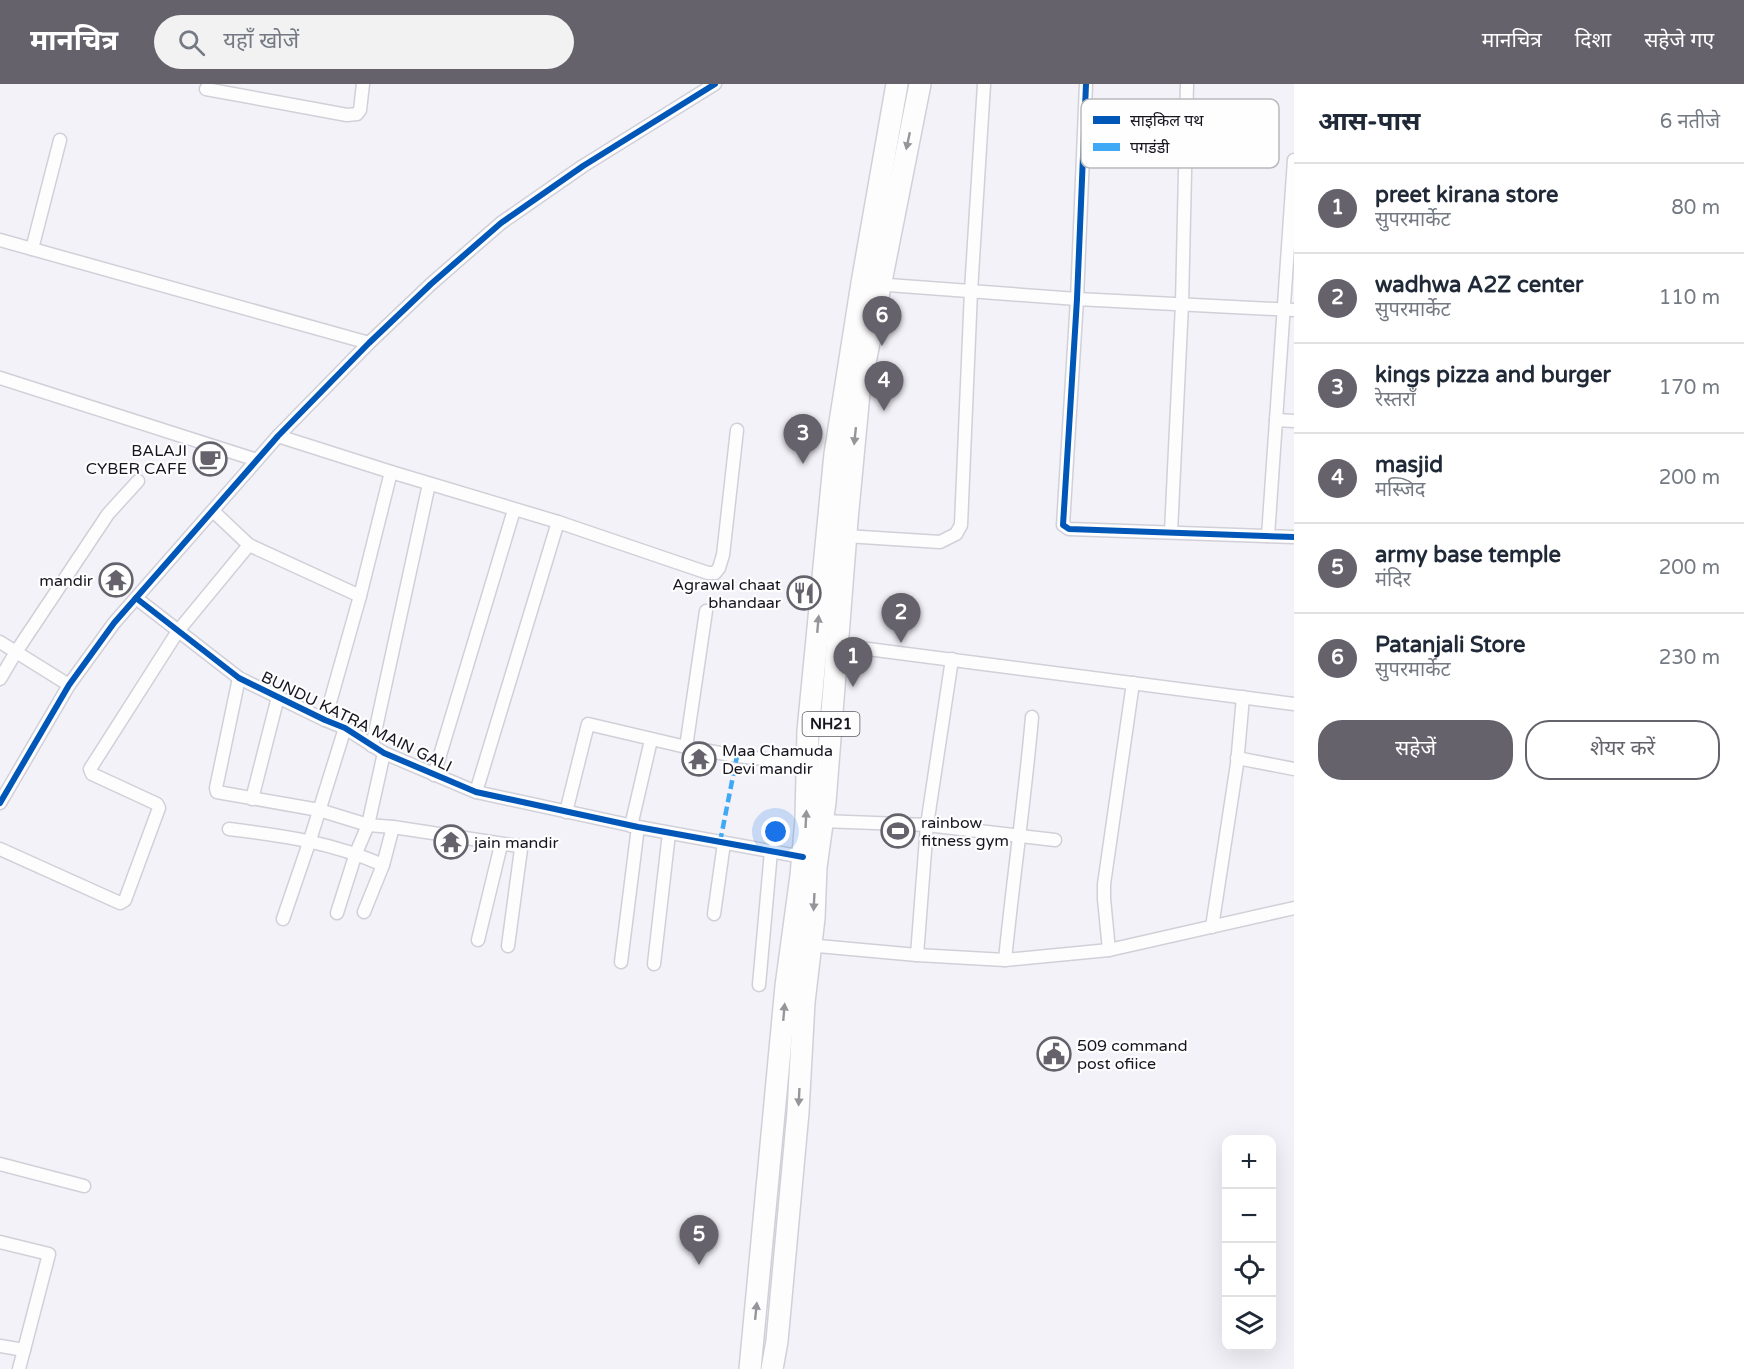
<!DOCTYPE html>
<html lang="hi">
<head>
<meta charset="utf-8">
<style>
	:root { --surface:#fff; --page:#f2f2f3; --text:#1f2937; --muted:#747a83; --line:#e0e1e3; --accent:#65626c }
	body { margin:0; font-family:"Varela Round","Noto Sans Devanagari",sans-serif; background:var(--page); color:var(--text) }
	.controls { position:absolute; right:18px; bottom:18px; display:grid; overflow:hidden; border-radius:12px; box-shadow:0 6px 24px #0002 }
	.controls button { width:54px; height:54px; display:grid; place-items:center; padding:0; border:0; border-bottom:2px solid var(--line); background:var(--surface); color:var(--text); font:30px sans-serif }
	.you { position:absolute; left:776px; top:748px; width:21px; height:21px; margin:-15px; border:4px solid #fff; border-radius:50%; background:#1a73e8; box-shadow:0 0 0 9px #1a73e833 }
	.badge { display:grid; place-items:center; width:39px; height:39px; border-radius:50%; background:var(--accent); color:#fff; font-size:20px; font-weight:700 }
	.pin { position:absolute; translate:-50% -50px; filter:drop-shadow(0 2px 3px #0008) }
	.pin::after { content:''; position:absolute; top:32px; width:21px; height:18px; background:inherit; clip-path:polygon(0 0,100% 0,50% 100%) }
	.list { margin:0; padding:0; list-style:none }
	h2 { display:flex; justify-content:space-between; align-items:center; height:78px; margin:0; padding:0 24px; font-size:26px }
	h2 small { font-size:20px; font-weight:400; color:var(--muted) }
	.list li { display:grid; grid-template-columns:39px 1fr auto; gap:18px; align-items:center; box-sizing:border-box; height:90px; padding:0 24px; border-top:2px solid var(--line) }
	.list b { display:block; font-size:22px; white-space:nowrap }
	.list p { margin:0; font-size:20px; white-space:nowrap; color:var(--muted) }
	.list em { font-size:20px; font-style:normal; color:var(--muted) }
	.actions { display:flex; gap:12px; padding:18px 24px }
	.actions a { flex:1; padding:14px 0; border:2px solid var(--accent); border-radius:24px; text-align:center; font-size:21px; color:var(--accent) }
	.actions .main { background:var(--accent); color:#fff }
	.icon { flex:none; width:33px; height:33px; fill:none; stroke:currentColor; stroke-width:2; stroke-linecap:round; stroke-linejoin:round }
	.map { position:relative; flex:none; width:1294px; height:1285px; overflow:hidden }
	header { display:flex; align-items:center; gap:36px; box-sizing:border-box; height:84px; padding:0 30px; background:var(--accent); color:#fff }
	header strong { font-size:28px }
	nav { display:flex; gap:33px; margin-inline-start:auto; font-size:21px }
	.search { width:420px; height:54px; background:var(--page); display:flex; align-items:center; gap:15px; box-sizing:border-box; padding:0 21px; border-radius:33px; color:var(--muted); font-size:22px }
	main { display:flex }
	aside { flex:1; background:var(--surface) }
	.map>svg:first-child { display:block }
</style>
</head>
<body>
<header>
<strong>मानचित्र</strong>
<div class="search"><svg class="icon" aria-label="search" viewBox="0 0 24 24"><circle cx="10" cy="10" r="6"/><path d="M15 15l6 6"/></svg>यहाँ खोजें</div>
<nav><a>मानचित्र</a><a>दिशा</a><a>सहेजे गए</a></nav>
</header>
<main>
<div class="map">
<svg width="1294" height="1285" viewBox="0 0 1294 1285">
	<rect width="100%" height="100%" fill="#f3f2f8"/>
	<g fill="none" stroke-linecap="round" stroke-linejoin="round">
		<defs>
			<g id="minor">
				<polyline points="1086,0 1077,215 1063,441 1069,445 1294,453"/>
				<polyline points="206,5 347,31 357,30 360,26 363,0"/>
				<polyline points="1084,65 1185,70"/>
				<polyline points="0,156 369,259"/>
				<polyline points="32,165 60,56"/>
				<polyline points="875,200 1077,215 1294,226"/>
				<polyline points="0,294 257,376"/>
				<polyline points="1276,336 1294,337"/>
				<polyline points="278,352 391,388 558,438 708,489 715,489 719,484 723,471 737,346"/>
				<polyline points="213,427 249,461 360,512"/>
				<polyline points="1171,448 1182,220 1187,0"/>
				<polyline points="846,452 940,458 956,450 961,441 971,207 984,0"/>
				<polyline points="1268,452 1294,76"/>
				<polyline points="136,514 239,594 325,636 345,644 384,669 476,708 638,743 803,773"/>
				<polyline points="0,558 69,601"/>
				<polyline points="837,561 1294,620"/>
				<polyline points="239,594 216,704 217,708 319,726 368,741 393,743 518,762 521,765 508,862"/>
				<polyline points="0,595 16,568 108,430 138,397"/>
				<polyline points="325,636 360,512 391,388"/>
				<polyline points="372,662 429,400"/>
				<polyline points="686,663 706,527"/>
				<polyline points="1237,674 1294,685"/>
				<polyline points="434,691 514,426"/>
				<polyline points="476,708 558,438"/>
				<polyline points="252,715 278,613"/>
				<polyline points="0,719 69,601 114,539 278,352 369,259 431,200 501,139 583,82 715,0"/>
				<polyline points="566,728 588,640 686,663 737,672 807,680"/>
				<polyline points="822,737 927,741 1055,756"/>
				<polyline points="631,742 651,656"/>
				<path d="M229,745C285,752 330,758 383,781L364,828"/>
				<polyline points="0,765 120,819 125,816 159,724 157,720 92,690 90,685 178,547 249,461"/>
				<polyline points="383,781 393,743"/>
				<polyline points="337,829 356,769 368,741 384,669"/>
				<polyline points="714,830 724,759"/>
				<polyline points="283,835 310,756 345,644"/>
				<polyline points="1212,843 1237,680 1243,613"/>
				<polyline points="478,856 501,761"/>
				<polyline points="807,861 917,871 1005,876 1109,866 1294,824"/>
				<polyline points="1109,866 1104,815 1104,800 1133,599"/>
				<polyline points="917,871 927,741 952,575"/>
				<path d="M1005,876C1013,795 1025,714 1032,633"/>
				<polyline points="621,878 638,743"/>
				<polyline points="654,880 669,749"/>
				<polyline points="759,901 771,767"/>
				<polyline points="0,1080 84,1102"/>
				<polyline points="0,1158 49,1170 19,1285"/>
				<polyline points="0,1262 24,1266"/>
			</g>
			<g id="trunk">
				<polyline points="750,1285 786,902 801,792 806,735 808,647 835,370 862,199 897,0"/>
				<polyline points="772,1285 777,1257 798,1028 804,918 814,834 816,783 825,718 847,436 859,309 920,0"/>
			</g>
		</defs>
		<use href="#minor" stroke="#d1d0d8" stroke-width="15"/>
		<use href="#trunk" stroke="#d1d0d8" stroke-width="24"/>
		<use href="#minor" stroke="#fdfdfe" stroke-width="12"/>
		<use href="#trunk" stroke="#fdfdfe" stroke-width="21"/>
		<polyline stroke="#3fa9f5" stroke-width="4.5" stroke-dasharray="9 4.5" stroke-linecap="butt" points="720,758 737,672"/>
		<defs>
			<g id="cycleway">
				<polyline points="1086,0 1077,215 1063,441 1069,445 1294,453"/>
				<polyline points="136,514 239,594 325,636 345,644 384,669 476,708 638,743 803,773"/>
				<polyline points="0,719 69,601 114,539 278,352 369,259 431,200 501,139 583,82 715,0"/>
			</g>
		</defs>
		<use href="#cycleway" stroke="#fefefe" stroke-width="10"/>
		<use href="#cycleway" stroke="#0057b8" stroke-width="6"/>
	</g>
	<defs><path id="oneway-solid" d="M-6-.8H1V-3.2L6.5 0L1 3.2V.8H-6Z" transform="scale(1.5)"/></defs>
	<g fill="#96959a">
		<use href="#oneway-solid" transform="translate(908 57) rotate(102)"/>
		<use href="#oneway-solid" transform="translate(855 352) rotate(96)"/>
		<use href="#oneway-solid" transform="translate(818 540) rotate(-85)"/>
		<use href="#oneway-solid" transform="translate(806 735) rotate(-87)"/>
		<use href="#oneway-solid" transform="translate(814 818) rotate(93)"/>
		<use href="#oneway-solid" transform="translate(784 928) rotate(-85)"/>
		<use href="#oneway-solid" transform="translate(799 1013) rotate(93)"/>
		<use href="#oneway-solid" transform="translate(756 1227) rotate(-84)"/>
	</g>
	<defs>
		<symbol id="cafe-ring" viewBox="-11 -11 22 22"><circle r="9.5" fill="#fefefe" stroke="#65626c" stroke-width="1.5"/><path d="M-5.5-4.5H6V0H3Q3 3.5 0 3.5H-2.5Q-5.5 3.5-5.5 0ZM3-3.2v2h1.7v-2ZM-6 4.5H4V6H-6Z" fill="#65626c"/></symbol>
		<symbol id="temple-ring" viewBox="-11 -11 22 22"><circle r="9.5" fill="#fefefe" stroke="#65626c" stroke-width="1.5"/><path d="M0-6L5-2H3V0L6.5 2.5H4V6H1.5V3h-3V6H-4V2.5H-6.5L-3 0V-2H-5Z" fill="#65626c"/></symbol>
		<symbol id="restaurant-ring" viewBox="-11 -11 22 22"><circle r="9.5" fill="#fefefe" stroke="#65626c" stroke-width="1.5"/><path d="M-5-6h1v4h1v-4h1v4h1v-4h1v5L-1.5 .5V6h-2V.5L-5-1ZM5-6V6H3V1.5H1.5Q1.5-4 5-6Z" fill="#65626c"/></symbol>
		<symbol id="stadium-ring" viewBox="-11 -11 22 22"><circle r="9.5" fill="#fefefe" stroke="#65626c" stroke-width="1.5"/><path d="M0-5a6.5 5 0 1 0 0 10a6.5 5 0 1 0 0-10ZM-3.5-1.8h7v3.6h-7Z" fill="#65626c"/></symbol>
		<symbol id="civic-ring" viewBox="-11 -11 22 22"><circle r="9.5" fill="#fefefe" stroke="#65626c" stroke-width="1.5"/><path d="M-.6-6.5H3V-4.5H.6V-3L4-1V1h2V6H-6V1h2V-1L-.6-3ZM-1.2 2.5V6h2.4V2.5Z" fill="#65626c"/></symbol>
	</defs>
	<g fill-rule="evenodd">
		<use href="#cafe-ring" x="191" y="356" width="38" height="38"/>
		<use href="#temple-ring" x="97" y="477" width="38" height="38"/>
		<use href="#restaurant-ring" x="785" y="490" width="38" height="38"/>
		<use href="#temple-ring" x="680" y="656" width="38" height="38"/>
		<use href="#stadium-ring" x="879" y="728" width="38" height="38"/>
		<use href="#temple-ring" x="432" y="739" width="38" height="38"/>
		<use href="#civic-ring" x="1035" y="951" width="38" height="38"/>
	</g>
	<g text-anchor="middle" stroke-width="4.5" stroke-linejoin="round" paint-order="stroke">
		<rect fill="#fefefe" stroke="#5d5b63" stroke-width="1.5" x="802.5" y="628" width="57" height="24" rx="4.5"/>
		<g font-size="15" font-weight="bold" fill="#181520">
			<text x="831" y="645">NH21</text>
		</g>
		<g font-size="16" fill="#181520" stroke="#fefefe" text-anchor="start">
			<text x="187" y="372" text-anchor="end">BALAJI<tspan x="187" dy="18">CYBER CAFE</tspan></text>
			<text x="93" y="502" text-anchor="end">mandir</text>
			<text x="781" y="506" text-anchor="end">Agrawal chaat<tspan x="781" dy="18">bhandaar</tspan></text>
			<text x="722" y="672">Maa Chamuda<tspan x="722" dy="18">Devi mandir</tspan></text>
			<text x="921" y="744">rainbow<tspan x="921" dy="18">fitness gym</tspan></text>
			<text x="474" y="764">jain mandir</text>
			<text x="1077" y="967">509 command<tspan x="1077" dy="18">post ofiice</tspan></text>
		</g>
		<g font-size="16" fill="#181520" stroke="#fefefe">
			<text transform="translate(357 637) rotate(26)" y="6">BUNDU KATRA MAIN GALI</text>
		</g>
	</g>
	<rect x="1081" y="15" width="198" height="69" rx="9" fill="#fefefe" stroke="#b9b8bb" stroke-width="1.5"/>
	<rect x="1093" y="32" width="27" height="8" fill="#0057b8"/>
	<rect x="1093" y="59" width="27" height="8" fill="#3fa9f5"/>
	<g font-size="16" fill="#181520">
		<text x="1130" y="42">साइकिल पथ</text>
		<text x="1130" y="69">पगडंडी</text>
	</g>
</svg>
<div class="controls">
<button>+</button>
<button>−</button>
<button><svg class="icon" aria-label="locate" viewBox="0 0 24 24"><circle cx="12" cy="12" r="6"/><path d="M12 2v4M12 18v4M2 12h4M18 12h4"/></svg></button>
<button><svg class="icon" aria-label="layers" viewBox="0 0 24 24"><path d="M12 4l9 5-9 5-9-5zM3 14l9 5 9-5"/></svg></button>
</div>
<div class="you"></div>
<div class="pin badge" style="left:853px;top:603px">1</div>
<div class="pin badge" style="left:901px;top:559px">2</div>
<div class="pin badge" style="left:803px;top:380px">3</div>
<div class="pin badge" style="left:884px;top:327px">4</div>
<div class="pin badge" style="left:699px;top:1181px">5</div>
<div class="pin badge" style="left:882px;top:262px">6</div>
</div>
<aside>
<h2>आस-पास<small>6 नतीजे</small></h2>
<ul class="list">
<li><span class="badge">1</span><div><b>preet kirana store</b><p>सुपरमार्केट</p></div><em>80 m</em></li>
<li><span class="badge">2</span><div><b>wadhwa A2Z center</b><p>सुपरमार्केट</p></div><em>110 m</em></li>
<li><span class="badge">3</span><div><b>kings pizza and burger</b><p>रेस्तराँ</p></div><em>170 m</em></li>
<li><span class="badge">4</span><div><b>masjid</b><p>मस्जिद</p></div><em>200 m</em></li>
<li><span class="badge">5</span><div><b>army base temple</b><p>मंदिर</p></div><em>200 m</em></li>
<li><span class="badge">6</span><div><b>Patanjali Store</b><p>सुपरमार्केट</p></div><em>230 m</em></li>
</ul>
<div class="actions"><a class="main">सहेजें</a><a>शेयर करें</a></div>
</aside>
</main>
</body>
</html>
